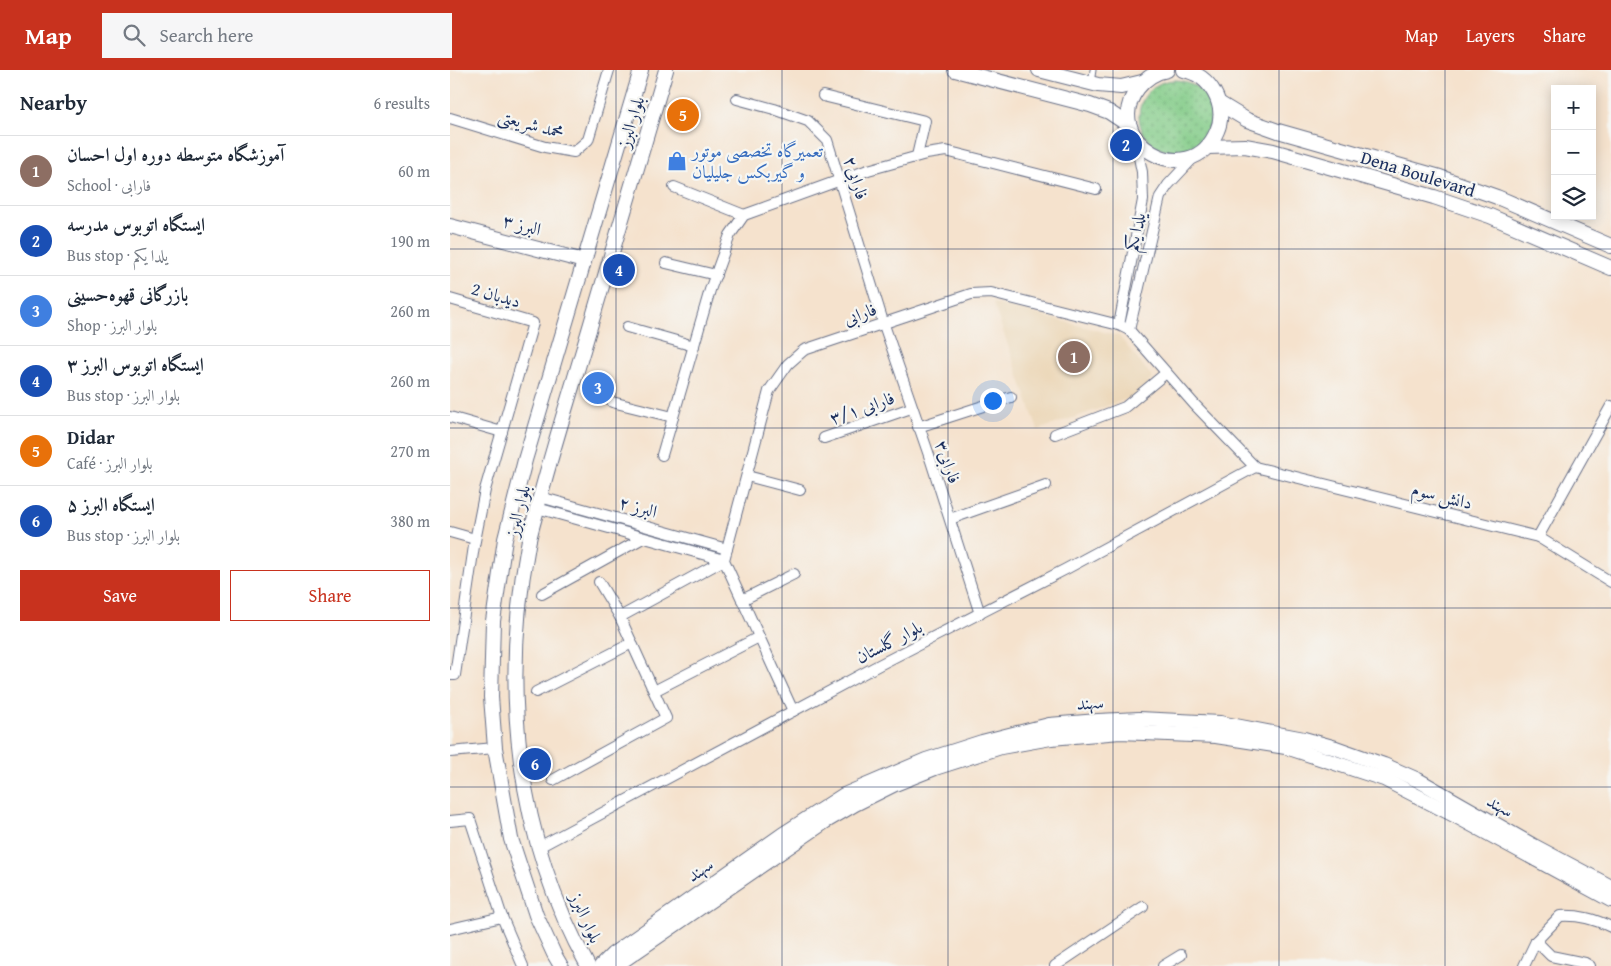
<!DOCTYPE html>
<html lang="en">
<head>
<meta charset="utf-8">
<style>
	:root { --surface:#fff; --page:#f6f6f7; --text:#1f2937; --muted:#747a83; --line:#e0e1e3; --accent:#c8321e }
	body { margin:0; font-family:"Gentium Book Plus",Amiri,serif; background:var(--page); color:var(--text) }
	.controls { position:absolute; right:15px; top:15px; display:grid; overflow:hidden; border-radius:0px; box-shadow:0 2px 12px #0003 }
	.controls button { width:45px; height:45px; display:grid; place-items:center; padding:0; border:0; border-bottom:1px solid var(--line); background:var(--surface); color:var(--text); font:25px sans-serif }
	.you { position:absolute; left:542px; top:330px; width:18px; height:18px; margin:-12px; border:4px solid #fff; border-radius:50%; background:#1a73e8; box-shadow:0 0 0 8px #1a73e833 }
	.badge { display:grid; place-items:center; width:32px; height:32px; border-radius:50%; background:var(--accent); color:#fff; font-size:16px; font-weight:700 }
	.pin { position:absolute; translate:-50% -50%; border:2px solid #fff; box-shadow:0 1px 5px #0006 }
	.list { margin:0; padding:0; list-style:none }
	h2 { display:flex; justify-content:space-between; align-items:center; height:65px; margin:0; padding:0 20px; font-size:21px }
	h2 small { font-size:16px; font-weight:400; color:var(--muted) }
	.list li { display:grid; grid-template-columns:32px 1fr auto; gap:15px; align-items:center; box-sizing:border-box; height:70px; padding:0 20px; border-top:1px solid var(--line) }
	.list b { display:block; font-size:19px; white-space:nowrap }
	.list p { margin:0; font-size:16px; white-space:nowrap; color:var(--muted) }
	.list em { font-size:16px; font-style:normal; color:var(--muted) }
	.actions { display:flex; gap:10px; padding:15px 20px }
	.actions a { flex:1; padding:11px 0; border:1px solid var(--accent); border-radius:0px; text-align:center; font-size:18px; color:var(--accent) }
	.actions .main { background:var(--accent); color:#fff }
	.icon { flex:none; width:28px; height:28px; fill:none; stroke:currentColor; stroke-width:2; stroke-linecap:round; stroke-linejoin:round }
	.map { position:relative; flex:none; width:1161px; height:896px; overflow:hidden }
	header { display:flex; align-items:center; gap:30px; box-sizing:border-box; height:70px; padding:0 25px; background:var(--accent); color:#fff }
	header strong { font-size:24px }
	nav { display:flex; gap:28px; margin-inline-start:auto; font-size:18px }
	.search { width:350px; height:45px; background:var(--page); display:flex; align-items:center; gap:12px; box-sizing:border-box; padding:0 18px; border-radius:0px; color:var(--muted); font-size:19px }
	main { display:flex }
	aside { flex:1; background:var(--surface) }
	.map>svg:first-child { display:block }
</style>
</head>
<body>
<header>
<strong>Map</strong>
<div class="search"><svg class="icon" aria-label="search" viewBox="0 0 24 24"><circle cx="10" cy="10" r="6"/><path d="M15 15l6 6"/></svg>Search here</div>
<nav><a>Map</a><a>Layers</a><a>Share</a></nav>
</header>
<main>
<aside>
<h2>Nearby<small>6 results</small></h2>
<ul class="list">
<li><span class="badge" style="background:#8d6e63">1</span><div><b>آموزشگاه متوسطه دوره اول احسان</b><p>School · فارابی</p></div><em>60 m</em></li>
<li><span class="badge" style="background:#1a4fb4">2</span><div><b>ایستگاه اتوبوس مدرسه</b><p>Bus stop · یلدا یکم</p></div><em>190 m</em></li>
<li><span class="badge" style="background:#3f7fe0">3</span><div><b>بازرگانی قهوه‌حسینی</b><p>Shop · بلوار البرز</p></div><em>260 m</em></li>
<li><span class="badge" style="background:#1a4fb4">4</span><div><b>ایستگاه اتوبوس البرز ۳</b><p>Bus stop · بلوار البرز</p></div><em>260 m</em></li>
<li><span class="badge" style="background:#e8710a">5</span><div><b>Didar</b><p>Café · بلوار البرز</p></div><em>270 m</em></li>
<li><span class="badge" style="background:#1a4fb4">6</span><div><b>ایستگاه البرز ۵</b><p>Bus stop · بلوار البرز</p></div><em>380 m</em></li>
</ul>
<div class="actions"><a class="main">Save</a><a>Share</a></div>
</aside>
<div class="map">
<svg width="1161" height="896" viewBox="0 0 1161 896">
	<defs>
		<pattern id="grass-dots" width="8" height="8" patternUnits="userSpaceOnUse" patternTransform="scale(1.25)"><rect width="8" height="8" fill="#84cc89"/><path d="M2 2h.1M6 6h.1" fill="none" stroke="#6ba673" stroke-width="1.8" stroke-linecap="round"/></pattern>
	</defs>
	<rect width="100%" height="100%" fill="#f6f6f2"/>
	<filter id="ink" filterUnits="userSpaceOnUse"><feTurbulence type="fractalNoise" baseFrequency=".02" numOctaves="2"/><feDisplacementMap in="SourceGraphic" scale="10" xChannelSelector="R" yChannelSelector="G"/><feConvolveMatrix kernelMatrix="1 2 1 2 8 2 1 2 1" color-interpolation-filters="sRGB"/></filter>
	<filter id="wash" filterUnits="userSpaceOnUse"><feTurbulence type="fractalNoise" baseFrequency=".0096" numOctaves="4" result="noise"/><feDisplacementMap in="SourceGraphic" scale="20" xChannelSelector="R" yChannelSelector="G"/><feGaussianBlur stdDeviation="1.12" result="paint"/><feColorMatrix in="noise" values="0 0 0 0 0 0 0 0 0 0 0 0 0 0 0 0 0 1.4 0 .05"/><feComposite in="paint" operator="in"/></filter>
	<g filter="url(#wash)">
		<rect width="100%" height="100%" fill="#f5e2cd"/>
		<polygon fill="#ecd8ba" points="543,233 669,266 703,308 683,327 588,360"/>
		<circle fill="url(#grass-dots)" stroke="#507e74" cx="725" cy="46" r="36"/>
	</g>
	<g filter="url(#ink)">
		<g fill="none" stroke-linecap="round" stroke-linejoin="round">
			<defs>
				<polyline id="lane" points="641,13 643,0"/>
				<g id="street">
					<polyline points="373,26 475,51 467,86"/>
					<polyline points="287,29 324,39 358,51 377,70 433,252 481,391 530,544"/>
					<polyline points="0,48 95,77 124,82 138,70 159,0"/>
					<polyline points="224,117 294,145"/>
					<polyline points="216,193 266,205"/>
					<polyline points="0,229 83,253 35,420 24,476 5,605 0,605"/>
					<polyline points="669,255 693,130 692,102 685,68"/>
					<polyline points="177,257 244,276"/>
					<polyline points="679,260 710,127 718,115 745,86"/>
					<polyline points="162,332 223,347"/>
					<polyline points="0,347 52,362"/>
					<polyline points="468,357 561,327"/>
					<polyline points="605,364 675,337 716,303"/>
					<polyline points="374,368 461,338"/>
					<polyline points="212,385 260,220 280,165 294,145 418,100 476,84 496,81 646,119"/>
					<polyline points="805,397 1088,467 1161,512"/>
					<polyline points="297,406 350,420"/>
					<polyline points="90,427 277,479"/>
					<polyline points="87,438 274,490"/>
					<polyline points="500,449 596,415"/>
					<polyline points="0,462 25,469"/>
					<polyline points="1088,467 1161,336"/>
					<polyline points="149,512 170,547"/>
					<polyline points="92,524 193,468"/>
					<polyline points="292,530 344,504"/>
					<polyline points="204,621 309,567"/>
					<polyline points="86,622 182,573"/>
					<polyline points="343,641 274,490 319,321 338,294 354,280 521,224 541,223 669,255 679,260 744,334 805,397"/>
					<polyline points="0,682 45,678"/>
					<polyline points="103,710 216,648 170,547 274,490"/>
					<polyline points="0,751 20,749 52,847 73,896"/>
					<polyline points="89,777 429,595 616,499 805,397"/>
					<polyline points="0,859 52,847"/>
					<polyline points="1086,871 1101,886 1135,893 1140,896"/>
					<polyline points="605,896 693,837"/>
					<polyline points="713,896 731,885"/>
					<path d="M1074,896L1086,871L1110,846C1130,845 1144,849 1161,857"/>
				</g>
				<g id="secondary">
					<polyline points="505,0 640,35 659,42 680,56"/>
					<polyline points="589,0 648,15 671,17 692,12"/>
					<path d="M717,0C705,2 695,9 688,18C648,70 740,125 767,61C778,36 760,4 733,0"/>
					<polyline points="769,33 797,50 828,61 990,107 1047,127 1161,176"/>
					<polyline points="757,77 795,76 823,81 984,127 1040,146 1161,198"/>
					<polyline points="0,156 134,191"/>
					<polyline points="111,896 104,884 86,845 61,769 45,678 41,627 43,551 55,469 75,390 191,0"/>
					<path d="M138,896C66,767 51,618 78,475C80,463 84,451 87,439C101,384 118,331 134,277C161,185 189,92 216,0"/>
					<polyline points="151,896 163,884 332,765 394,725 476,690 532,672 599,655 648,651 689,649 770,653 854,669 886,678 934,695 968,710 1082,775 1161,817"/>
					<polyline points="165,896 376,751 405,734 445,714 485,698 551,677 601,668 670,662 766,666 836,677 934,709 1004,745 1161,830"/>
				</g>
			</defs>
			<use href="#lane" stroke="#676e85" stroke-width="7"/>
			<use href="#street" stroke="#676e85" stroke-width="12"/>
			<use href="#secondary" stroke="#676e85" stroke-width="16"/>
			<use href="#lane" stroke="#fff" stroke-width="5"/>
			<use href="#street" stroke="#fff" stroke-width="10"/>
			<use href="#secondary" stroke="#fff" stroke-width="14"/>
		</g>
	</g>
	<path fill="none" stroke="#1b2f5e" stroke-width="1" stroke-opacity="0.55" d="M166,0V896M332,0V896M498,0V896M663,0V896M829,0V896M995,0V896M0,179H1161M0,358H1161M0,538H1161M0,717H1161"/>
	<defs>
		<symbol id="shop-bare" viewBox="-9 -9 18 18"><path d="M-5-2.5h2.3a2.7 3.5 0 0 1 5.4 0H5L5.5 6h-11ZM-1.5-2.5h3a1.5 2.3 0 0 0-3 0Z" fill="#3f7fe0" stroke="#f6f6f2" stroke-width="2.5" paint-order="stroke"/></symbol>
	</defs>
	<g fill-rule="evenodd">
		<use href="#shop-bare" x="213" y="77" width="28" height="28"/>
	</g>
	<g text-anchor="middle" stroke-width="4.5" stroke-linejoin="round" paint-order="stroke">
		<g font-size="18" fill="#1b2f5e" stroke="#f6f6f2">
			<text transform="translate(181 52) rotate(-73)" y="6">بلوار البرز</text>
			<text transform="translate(81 54) rotate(15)" y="6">محمد شریعتی</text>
			<text transform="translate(968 104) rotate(17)" y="6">Dena Boulevard</text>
			<text transform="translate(406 108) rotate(73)" y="6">فارابی۲</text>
			<text transform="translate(72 155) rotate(15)" y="6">البرز ۳</text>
			<text transform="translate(685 162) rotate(-77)" y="6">یلدا یکم</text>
			<text transform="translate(46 225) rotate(16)" y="6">دیدبان 2</text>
			<text transform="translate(410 244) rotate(-20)" y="6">فارابی</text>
			<text transform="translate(412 338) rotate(-19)" y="6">فارابی ۳/۱</text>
			<text transform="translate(498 392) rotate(71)" y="6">فارابی۳</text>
			<text transform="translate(992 426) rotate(14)" y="6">دانش سوم</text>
			<text transform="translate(188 437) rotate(16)" y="6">البرز ۲</text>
			<text transform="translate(68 441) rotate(-76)" y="6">بلوار البرز</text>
			<text transform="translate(439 572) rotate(-27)" y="6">بلوار گلستان</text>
			<text transform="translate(640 633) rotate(-4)" y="6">سهند</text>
			<text transform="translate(1050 736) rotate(29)" y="6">سهند</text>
			<text transform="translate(250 800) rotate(-35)" y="6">سهند</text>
			<text transform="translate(136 848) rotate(66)" y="6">بلوار البرز</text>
		</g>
		<g font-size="18" fill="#366cbe" stroke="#f6f6f2" text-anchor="start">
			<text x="242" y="87">تعمیرگاه تخصصی موتور<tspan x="242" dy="21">و گیربکس جلیلیان</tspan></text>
		</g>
	</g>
</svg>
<div class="controls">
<button>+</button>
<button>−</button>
<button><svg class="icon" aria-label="layers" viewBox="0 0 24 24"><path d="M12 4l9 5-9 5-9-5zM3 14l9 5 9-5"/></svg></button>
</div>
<div class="you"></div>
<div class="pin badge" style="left:624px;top:287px;background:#8d6e63">1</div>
<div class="pin badge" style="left:676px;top:75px;background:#1a4fb4">2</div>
<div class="pin badge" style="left:148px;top:318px;background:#3f7fe0">3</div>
<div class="pin badge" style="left:169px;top:200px;background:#1a4fb4">4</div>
<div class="pin badge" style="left:233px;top:45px;background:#e8710a">5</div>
<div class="pin badge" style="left:85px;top:694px;background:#1a4fb4">6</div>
</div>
</main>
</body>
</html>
